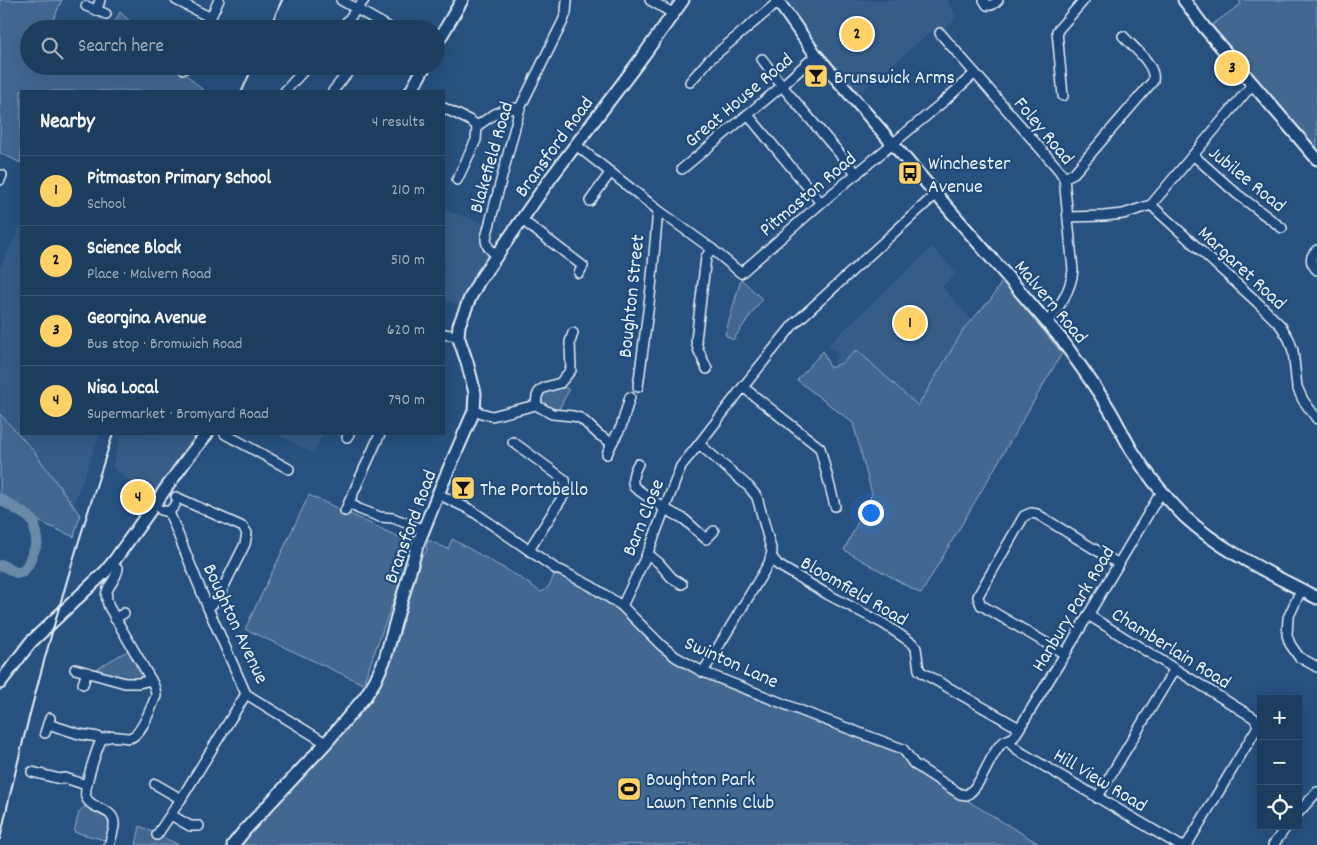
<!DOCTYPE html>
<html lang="en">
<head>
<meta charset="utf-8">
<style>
	:root { --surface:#1d3d5f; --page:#2a4868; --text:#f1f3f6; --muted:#a0aebd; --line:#3b5674; --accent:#ffd166 }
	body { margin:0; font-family:Dekko,sans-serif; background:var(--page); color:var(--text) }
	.controls { position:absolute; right:15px; bottom:15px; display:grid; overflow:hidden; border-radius:0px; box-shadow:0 5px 20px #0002 }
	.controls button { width:45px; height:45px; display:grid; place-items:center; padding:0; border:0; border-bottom:1px solid var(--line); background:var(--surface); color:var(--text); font:25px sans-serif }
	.you { position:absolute; left:870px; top:512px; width:18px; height:18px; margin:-12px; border:4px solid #fff; border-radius:50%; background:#1a73e8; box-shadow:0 0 0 8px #1a73e833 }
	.badge { display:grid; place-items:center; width:32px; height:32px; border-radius:50%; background:var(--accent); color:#111; font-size:16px; font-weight:700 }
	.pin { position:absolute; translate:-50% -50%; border:2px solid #fff; box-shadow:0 1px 5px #0006 }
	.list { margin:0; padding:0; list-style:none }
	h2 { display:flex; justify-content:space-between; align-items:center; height:65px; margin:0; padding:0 20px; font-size:21px }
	h2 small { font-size:16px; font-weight:400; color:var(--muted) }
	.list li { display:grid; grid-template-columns:32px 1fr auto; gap:15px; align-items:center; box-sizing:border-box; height:70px; padding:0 20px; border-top:1px solid var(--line) }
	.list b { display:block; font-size:19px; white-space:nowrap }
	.list p { margin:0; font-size:16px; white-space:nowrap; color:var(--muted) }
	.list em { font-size:16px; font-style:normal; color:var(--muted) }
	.icon { flex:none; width:28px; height:28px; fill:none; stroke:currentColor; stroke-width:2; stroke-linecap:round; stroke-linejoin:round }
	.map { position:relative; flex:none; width:1317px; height:845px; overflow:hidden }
	.search { position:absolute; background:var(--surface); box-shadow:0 5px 20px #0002; left:20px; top:20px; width:425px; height:55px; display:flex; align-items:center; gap:12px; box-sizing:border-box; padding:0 18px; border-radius:28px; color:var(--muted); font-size:19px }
	.panel { position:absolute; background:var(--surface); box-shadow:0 5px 20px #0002; left:20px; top:90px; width:425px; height:345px; border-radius:0px }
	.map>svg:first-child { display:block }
</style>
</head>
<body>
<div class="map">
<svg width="1317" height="845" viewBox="0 0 1317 845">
	<rect width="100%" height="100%" fill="#27517f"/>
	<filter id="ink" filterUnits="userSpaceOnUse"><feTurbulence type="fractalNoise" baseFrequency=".02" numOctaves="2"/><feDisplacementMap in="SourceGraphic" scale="10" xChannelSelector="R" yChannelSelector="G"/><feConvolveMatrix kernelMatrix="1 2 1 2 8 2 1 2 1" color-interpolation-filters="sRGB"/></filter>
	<g filter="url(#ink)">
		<g fill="#355d88">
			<polygon points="786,0 948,0 955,15 954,21 937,36 932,31 858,94 826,55 797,18"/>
			<polygon points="444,210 484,223 484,249 489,256 460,306 444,299"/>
			<polygon points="21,226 21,434 100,434 73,507 33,450 0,414 0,268"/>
			<polygon points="932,247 957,273 942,287 971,319 965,327 918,406 842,363 836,366 833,362 838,354 828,345"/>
			<polygon points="122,434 197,434 180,457 152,499 112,467"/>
			<polygon points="277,434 323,434 313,453"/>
		</g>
		<g fill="#436891" stroke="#96acc4">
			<polygon points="0,0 62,0 51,25 61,29 29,29 29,66 177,66 204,91 21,91 21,163 0,153"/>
			<polygon points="1239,0 1317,0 1317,151 1209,27 1241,4"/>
			<polygon points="120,12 138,29 111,29"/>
			<polygon points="741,279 762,299 733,340 725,335"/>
			<polygon points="1003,280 1025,309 1062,353 921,594 844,550 872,494 853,423 797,380 823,351 830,368 842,363 857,350 918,406 965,327 991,299"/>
			<path d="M557,388H566L569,390L558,411L540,401C543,391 548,390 557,388Z"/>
			<polygon points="0,414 33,450 80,515 74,537 29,517 0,499"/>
			<polygon points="309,495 414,544 363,684 245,629"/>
			<path d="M452,539L516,575L541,592C550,589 552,579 555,572L589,589L617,609L660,649L675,661L690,670L725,686L902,753L963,798L1041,845H238L253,826L318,762L369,701L378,688L394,653L422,555L425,554L427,549L426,547L428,540L448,549Z"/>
			<polygon points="129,650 144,675 143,679 128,681 95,672 96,669"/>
			<path d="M85,806C101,817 119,815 105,840L74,832L79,812Z"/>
			<polygon points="140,826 179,845 136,845"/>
		</g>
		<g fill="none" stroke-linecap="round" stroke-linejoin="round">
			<polyline stroke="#6b8aaa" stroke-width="11" points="0,499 29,517 34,523 37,543 28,565 22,572 17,573 2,565 0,566"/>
			<defs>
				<g id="minor">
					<polyline points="176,0 211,18"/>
					<polyline points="341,0 392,29"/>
					<polyline points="650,0 674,14"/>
					<path d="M984,0L987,5C992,6 994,4 998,0"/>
					<polyline points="86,6 106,14"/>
					<polyline points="97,10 100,0"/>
					<polyline points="205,29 219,0"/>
					<polyline points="341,29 364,0"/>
					<path d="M940,33L1059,170L1064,178L1073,270C1071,291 1059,307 1047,323"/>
					<polyline points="762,59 782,86 857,174"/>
					<polyline points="184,69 185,66"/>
					<polyline points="690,82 709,60 778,2"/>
					<polyline points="285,91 308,66"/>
					<polyline points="333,91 353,66"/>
					<polyline points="1063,96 1057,31 1084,0"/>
					<polyline points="444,108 471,121 477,126 493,115 505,109 520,108"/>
					<polyline points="748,115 821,203"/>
					<polyline points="576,145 658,210 712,249 741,273 821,203 943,102 975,73"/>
					<polyline points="1193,155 1237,194 1282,228"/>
					<polyline points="682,169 782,86 816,55"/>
					<path d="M1064,178L1074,173L1153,81C1157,66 1133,47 1123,36"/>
					<polyline points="0,180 2,175"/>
					<polyline points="457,180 476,140 477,126"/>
					<polyline points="590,201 610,173"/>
					<polyline points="1151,205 1258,303 1281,326 1289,339 1293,351 1297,387 1303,400 1317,419"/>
					<polyline points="1068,217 1104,216 1123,214 1151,205 1252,85"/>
					<polyline points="522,220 583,266 579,273"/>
					<path d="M1317,250C1309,257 1310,263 1317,270"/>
					<path d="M497,255C490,250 486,247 486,238L520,108L563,21L566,13L567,0"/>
					<polyline points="444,334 458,336"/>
					<polyline points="707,369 698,349 696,340 706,257 712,249"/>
					<polyline points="638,387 651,288 658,210"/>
					<polyline points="743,387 820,448 835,506"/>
					<polyline points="536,405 537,396 540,390 546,387 560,383 571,370 570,342 573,333"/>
					<polyline points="474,411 492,416 536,405 552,414 573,416 580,418 585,422 599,435 612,443 621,427 630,397"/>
					<polyline points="225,434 289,469"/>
					<polyline points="347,437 349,434"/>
					<polyline points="513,442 565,480 567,490 529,550"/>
					<polyline points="699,444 749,487 757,497 772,552 769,563 703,672"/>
					<polyline points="607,454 612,443"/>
					<path d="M638,464C634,471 631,479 634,487L665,509L684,519L706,539L714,531"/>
					<path d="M438,494L471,510L556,569L562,571L591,586L622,606L662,646L676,657L703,672L812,715L903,749L914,764L960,794L967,795C983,783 988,759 1000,745C1003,741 1009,740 1014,737L1065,654L1157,499L1163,492"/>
					<polyline points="176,497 243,527 247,533 245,544 217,600 208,608"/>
					<polyline points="349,503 359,509 380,517 393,518 424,530"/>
					<polyline points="161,510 169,512 175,505"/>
					<polyline points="345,511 380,434"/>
					<polyline points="169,512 208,608 246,694 326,743"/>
					<polyline points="647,553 659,563 672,578 682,584"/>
					<polyline points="771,556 778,565 827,594 884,624 912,643 916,648 919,670 923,673 1019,728"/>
					<polyline points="1301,590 1288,618 1287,635 1290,644 1299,657 1317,667"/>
					<polyline points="622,606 649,550 681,466 699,444 743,387 793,325 936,194"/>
					<polyline points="1088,615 1254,718 1257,723 1257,728 1188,843 1185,845"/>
					<polyline points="115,619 124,613"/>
					<polyline points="1065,654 981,605 978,597 979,594 1024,516 1031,513 1037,514 1119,564"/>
					<polyline points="75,669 125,683 139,683 151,680"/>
					<polyline points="83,684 87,672"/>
					<polyline points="48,724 79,734 98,737 101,740"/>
					<polyline points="45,733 50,718"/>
					<polyline points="1009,740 1013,746 1022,753 1179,845"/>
					<polyline points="32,772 60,779 65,778 86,785"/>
					<polyline points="155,784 181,799"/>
					<polyline points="1097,798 1174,670"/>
					<polyline points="1298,813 1317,792"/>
					<polyline points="171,815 190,826 199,826"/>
					<polyline points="157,835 181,799 246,694"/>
					<path d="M109,845C111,839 113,832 114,826C116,807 91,811 86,797C83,789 97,749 101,740C111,734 117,737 128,738C141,738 151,707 156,696C156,690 154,685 151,680L109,607C101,586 114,587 118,569"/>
					<polyline points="1273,845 1287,826"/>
				</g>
				<g id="major">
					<path d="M777,0L816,55L1062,340C1079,364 1096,387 1111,412C1118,424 1124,437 1131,449C1146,473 1165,497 1185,517C1223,552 1272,574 1317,598"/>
					<polyline points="1184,0 1204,27 1317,159"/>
					<polyline points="436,45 462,0"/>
					<polyline points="411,91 425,66"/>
					<polyline points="0,683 30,643 106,571 114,561 189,456 207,434"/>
					<polyline points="233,845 245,830 326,743 365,697 375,681 385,659 417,546 438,494 474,411 475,393 467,362 458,336 459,325 470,298 479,281 497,255 550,179 643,56 683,0"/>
				</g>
			</defs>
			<use href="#minor" stroke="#e8f1f8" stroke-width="12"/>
			<use href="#major" stroke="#e8f1f8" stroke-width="15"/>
			<use href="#minor" stroke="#1f4a7a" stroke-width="9"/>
			<use href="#major" stroke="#1f4a7a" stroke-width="11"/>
			<g stroke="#e8f1f8" stroke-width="2">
				<polyline points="269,29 282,0"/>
				<polyline points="242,91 253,66"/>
				<path d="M0,839C30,702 69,567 113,434"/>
			</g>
		</g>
	</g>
	<defs>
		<symbol id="bar-square" viewBox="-11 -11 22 22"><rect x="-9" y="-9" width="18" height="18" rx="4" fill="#ffd166" stroke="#1f4a7a"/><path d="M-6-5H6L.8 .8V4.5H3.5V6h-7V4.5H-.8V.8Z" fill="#111"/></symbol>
		<symbol id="bus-square" viewBox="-11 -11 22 22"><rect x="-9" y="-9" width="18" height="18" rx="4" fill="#ffd166" stroke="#1f4a7a"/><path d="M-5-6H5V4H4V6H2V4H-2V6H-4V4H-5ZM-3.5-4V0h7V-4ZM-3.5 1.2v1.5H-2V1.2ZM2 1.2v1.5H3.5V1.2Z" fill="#111"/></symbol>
		<symbol id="stadium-square" viewBox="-11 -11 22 22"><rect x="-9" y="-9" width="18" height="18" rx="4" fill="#ffd166" stroke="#1f4a7a"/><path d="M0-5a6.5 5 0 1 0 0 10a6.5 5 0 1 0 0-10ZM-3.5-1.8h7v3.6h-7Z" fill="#111"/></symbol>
	</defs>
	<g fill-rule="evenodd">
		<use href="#bar-square" x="802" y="62" width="28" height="28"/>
		<use href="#bus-square" x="896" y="159" width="28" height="28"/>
		<use href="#bar-square" x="449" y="474" width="28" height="28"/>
		<use href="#stadium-square" x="615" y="775" width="28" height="28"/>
	</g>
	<g text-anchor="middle" stroke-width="4.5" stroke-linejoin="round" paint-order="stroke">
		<g font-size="20" fill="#e8f1f8" stroke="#1f4a7a" text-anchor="start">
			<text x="834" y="83">Brunswick Arms</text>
			<text x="928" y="169">Winchester<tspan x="928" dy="23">Avenue</tspan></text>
			<text x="480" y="495">The Portobello</text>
			<text x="646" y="785">Boughton Park<tspan x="646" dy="23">Lawn Tennis Club</tspan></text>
		</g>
		<g font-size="20" fill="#e8f1f8" stroke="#1f4a7a">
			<text transform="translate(738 99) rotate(-40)" y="7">Great House Road</text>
			<text transform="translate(1045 130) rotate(50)" y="7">Foley Road</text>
			<text transform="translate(553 146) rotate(-54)" y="7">Bransford Road</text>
			<text transform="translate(490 157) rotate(-74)" y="7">Blakefield Road</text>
			<text transform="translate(1248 178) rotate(39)" y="7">Jubilee Road</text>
			<text transform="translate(807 193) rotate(-40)" y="7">Pitmaston Road</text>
			<text transform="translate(1243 267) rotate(43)" y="7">Margaret Road</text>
			<text transform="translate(630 296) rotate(-84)" y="7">Boughton Street</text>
			<text transform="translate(1052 301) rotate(50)" y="7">Malvern Road</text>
			<text transform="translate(642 517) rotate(-68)" y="7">Barn Close</text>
			<text transform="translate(409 526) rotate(-70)" y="7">Bransford Road</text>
			<text transform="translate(855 590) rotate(30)" y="7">Bloomfield Road</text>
			<text transform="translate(1072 608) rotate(-59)" y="7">Hanbury Park Road</text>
			<text transform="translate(237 623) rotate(65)" y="7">Boughton Avenue</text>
			<text transform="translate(1172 647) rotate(32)" y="7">Chamberlain Road</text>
			<text transform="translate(732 661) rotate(24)" y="7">Swinton Lane</text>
			<text transform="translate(1101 779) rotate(31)" y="7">Hill View Road</text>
		</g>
	</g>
</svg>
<div class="controls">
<button>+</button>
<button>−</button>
<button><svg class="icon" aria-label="locate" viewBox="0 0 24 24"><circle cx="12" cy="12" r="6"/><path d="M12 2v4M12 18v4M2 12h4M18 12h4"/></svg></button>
</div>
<div class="you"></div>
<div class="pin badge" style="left:910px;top:323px">1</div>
<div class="pin badge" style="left:857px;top:34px">2</div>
<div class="pin badge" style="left:1232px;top:68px">3</div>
<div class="pin badge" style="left:138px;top:497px">4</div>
<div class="search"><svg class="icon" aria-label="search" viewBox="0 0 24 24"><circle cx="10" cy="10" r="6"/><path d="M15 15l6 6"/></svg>Search here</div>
<section class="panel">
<h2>Nearby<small>4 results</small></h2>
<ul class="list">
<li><span class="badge">1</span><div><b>Pitmaston Primary School</b><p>School</p></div><em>210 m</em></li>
<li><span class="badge">2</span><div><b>Science Block</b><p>Place · Malvern Road</p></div><em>510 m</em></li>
<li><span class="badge">3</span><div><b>Georgina Avenue</b><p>Bus stop · Bromwich Road</p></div><em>620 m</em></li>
<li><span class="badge">4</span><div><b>Nisa Local</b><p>Supermarket · Bromyard Road</p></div><em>790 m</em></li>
</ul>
</section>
</div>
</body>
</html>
